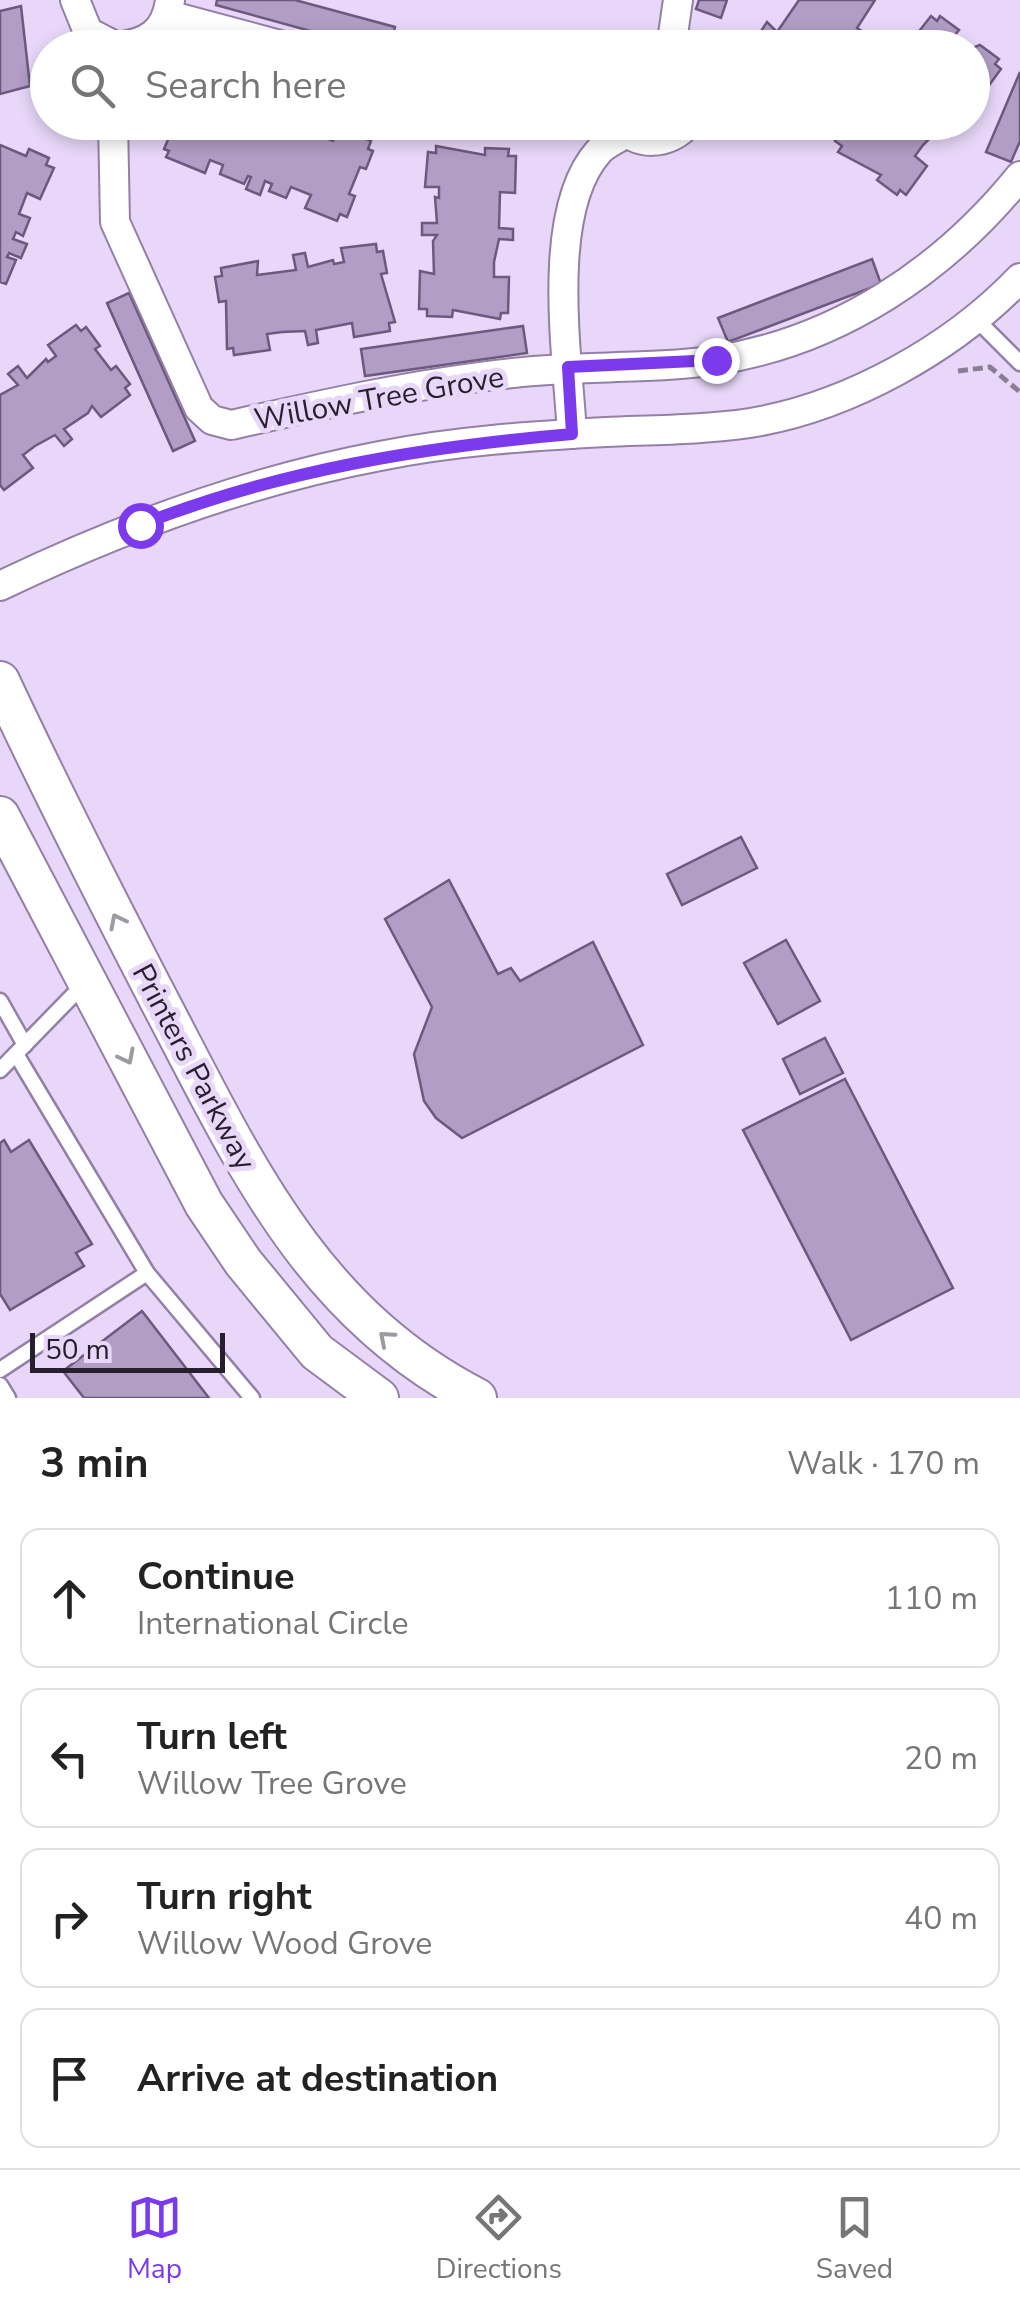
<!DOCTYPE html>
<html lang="en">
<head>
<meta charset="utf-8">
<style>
	:root { --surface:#fff; --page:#f2f2f2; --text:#222; --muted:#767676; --line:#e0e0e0; --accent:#7c3aed }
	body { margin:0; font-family:"Nunito Sans",sans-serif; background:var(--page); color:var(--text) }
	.scale { position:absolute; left:30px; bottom:25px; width:195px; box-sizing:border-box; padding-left:10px; border:5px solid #271f2e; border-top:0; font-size:28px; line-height:35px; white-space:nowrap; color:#271f2e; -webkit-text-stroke:8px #e8d7f9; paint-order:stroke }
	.stop { position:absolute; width:30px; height:30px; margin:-22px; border:8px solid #7c3aed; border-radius:50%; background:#fff }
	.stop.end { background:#7c3aed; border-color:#fff; box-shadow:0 2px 10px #0008 }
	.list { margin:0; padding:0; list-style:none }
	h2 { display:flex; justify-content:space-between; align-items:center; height:130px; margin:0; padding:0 40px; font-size:42px }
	h2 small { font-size:32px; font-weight:400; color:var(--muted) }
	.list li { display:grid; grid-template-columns:65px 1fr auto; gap:30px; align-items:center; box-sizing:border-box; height:140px; margin:0 20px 20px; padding:0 20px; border:2px solid var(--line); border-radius:20px }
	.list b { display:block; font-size:38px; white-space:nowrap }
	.list p { margin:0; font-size:32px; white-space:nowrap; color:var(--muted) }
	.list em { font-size:32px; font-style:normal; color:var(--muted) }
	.icon { flex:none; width:55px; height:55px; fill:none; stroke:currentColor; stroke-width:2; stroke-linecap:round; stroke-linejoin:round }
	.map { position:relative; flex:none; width:1020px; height:1398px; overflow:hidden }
	.search { position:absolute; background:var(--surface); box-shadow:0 5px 15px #0003; left:30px; right:30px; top:30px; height:110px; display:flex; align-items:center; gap:25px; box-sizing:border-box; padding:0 35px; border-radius:55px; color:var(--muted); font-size:38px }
	.sheet { height:770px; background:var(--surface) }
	nav { display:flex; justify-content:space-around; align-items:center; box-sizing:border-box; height:140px; border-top:2px solid var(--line); background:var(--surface); font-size:28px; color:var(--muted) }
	nav a { display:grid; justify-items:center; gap:5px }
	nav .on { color:var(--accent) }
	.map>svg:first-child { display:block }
</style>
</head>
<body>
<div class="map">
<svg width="1020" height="1398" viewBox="0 0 1020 1398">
	<rect width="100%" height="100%" fill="#e8d7f9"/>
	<g fill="#b19dc5" stroke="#6d597e" stroke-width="2.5">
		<polygon points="217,0 295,0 395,27 390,48 372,48 216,5"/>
		<polygon points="699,0 727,0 721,18 696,9"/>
		<polygon points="875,0 857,28 868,35 862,44 850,36 843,48 750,48 767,22 777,32 799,0"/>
		<polygon points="21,6 30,86 0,94 0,11"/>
		<polygon points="931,16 937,21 940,16 959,30 955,35 972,48 914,48 909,44"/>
		<polygon points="980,45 999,59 995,64 1001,69 979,99 972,94 972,48"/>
		<polygon points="1020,72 1020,141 1011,162 986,152"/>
		<polygon points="184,122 287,122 296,127 297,122 313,122 313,133 333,141 339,128 371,141 368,149 373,151 366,169 360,167 349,194 355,196 347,217 340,214 337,221 305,208 311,195 291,187 286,198 269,191 272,184 265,181 260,195 246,189 251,177 248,176 244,184 220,174 223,165 210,160 205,173 166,157 169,151 164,149 175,123"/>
		<polygon points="848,122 951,122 958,127 951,136 940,128 923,145 915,156 927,166 906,195 900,190 897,195 877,180 881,175 838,152 842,146 835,141"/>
		<polygon points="0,145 26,156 29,149 49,158 46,165 54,168 40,199 27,193 19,214 30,218 23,236 16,232 13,239 27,244 21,258 9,253 7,257 16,260 6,284 0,282"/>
		<polygon points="436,146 485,155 485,148 509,149 508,156 516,156 515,193 500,192 499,228 513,229 513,240 499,239 494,262 494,277 509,277 508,313 501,313 500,319 453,310 452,317 427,316 427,309 419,309 420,271 434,274 433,241 437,235 422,235 422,223 437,223 435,197 439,198 439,187 425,187 428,152 436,153"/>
		<polygon points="376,244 377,252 383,251 387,273 381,274 395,322 389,323 390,331 354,337 352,323 316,330 318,343 308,345 305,331 282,332 267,334 270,350 234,355 233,348 227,349 226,301 219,302 215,277 222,276 221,268 258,261 257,275 296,270 293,255 305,253 308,267 333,260 334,264 344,262 341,248"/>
		<polygon points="872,259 881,284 728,342 718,318"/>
		<polygon points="129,293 195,441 173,451 107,303"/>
		<polygon points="76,325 81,331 86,327 100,346 95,349 111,370 116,366 130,384 125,388 130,395 101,417 92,406 88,413 64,429 72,439 64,446 55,435 35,446 23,455 33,468 4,490 0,485 0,395 18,385 8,374 18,366 27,378 46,359 48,362 56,356 48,345"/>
		<polygon points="523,326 527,353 365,376 361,349"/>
		<polygon points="741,837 757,868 682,905 667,874"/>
		<polygon points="449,880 498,974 511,968 520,981 593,942 643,1045 462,1138 436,1118 424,1101 414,1054 432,1007 385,919"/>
		<polygon points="786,940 820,1001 778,1024 744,963"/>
		<polygon points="825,1038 843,1073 800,1094 783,1059"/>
		<polygon points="845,1079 953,1288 851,1340 743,1130"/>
		<polygon points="4,1140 11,1152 29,1140 92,1244 76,1253 84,1266 10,1310 0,1294 0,1143"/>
		<polygon points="142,1311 209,1398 84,1398 63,1371"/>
	</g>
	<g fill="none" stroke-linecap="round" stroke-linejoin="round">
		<defs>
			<g id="lane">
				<polyline points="977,320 1020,363"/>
				<polyline points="0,1001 25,1045"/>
				<polyline points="16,1054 147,1273 252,1398"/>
				<polyline points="0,1070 83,985"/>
				<polyline points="0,1370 147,1273"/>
				<polyline points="0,1385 8,1398"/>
			</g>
			<g id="street">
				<path d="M75,0L88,32L117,47C148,43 166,32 170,0"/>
				<polyline points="168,15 291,48"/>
				<polyline points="671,48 678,0"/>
				<path d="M113,122L115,222L199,408L212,420L231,425C325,404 418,383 513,373C581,365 650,370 717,360C839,341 944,270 1020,176"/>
				<path d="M614,123C638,147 667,147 690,122"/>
				<path d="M572,434C568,358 544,212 599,151C605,144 617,139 625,134"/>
				<path d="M0,586C121,528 247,481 380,456C454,441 531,436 606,432C654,430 703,430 750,423C848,407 952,349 1020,278"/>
			</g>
			<g id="secondary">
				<path d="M0,681C51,790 105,896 160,1002C243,1160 310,1312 477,1398"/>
				<polyline points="0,816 204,1204 243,1262 317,1352 379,1398"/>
			</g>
		</defs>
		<use href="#lane" stroke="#9480a7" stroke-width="19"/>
		<use href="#street" stroke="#9480a7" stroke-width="32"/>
		<use href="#secondary" stroke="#9480a7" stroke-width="42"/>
		<polyline stroke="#8a7e96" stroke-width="5" stroke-dasharray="10 5" stroke-linecap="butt" points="958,371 990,367 1020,392"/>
		<use href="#lane" stroke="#fff" stroke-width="14"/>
		<use href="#street" stroke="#fff" stroke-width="28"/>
		<use href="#secondary" stroke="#fff" stroke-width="38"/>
	</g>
	<defs><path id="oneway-chevron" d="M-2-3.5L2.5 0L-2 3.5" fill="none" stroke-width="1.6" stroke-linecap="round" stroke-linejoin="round" transform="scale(2.5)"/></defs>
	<g stroke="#9e9aa1">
		<use href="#oneway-chevron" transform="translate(117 921) rotate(-117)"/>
		<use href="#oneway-chevron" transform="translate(127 1057) rotate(63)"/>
		<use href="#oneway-chevron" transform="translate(386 1338) rotate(-139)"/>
	</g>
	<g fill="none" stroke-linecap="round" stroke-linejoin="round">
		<path stroke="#7c3aed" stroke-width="12" d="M140,525C280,470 423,447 572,434L568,367L716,360"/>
	</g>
	<g text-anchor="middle" stroke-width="10" stroke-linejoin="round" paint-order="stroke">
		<g font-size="30" fill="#271f2e" stroke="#e8d7f9">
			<text transform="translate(379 398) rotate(-10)" y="10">Willow Tree Grove</text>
			<text transform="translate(194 1067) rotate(62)" y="10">Printers Parkway</text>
		</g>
	</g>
</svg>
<div class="scale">50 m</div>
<div class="stop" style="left:140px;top:525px"></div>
<div class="stop end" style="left:716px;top:360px"></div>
<div class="search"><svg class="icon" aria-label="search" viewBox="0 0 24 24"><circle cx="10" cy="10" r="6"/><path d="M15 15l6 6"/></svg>Search here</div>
</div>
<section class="sheet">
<h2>3 min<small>Walk · 170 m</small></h2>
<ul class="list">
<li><svg class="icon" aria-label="ahead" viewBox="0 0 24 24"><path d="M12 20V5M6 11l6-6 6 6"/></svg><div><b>Continue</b><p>International Circle</p></div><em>110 m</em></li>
<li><svg class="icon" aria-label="left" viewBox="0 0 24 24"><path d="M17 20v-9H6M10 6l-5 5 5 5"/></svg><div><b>Turn left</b><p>Willow Tree Grove</p></div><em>20 m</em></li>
<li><svg class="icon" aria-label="right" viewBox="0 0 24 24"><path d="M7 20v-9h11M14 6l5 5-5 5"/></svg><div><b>Turn right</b><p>Willow Wood Grove</p></div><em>40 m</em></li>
<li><svg class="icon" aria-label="arrive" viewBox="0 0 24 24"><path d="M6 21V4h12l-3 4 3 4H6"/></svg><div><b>Arrive at destination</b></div></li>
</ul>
</section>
<nav>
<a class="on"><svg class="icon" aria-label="map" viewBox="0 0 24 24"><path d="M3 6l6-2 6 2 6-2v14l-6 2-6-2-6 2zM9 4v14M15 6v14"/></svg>Map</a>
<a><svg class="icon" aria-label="directions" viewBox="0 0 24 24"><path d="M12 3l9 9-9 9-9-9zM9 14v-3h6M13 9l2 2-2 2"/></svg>Directions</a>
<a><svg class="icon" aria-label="saved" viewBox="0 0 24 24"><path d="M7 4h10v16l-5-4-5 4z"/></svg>Saved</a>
</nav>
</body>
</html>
